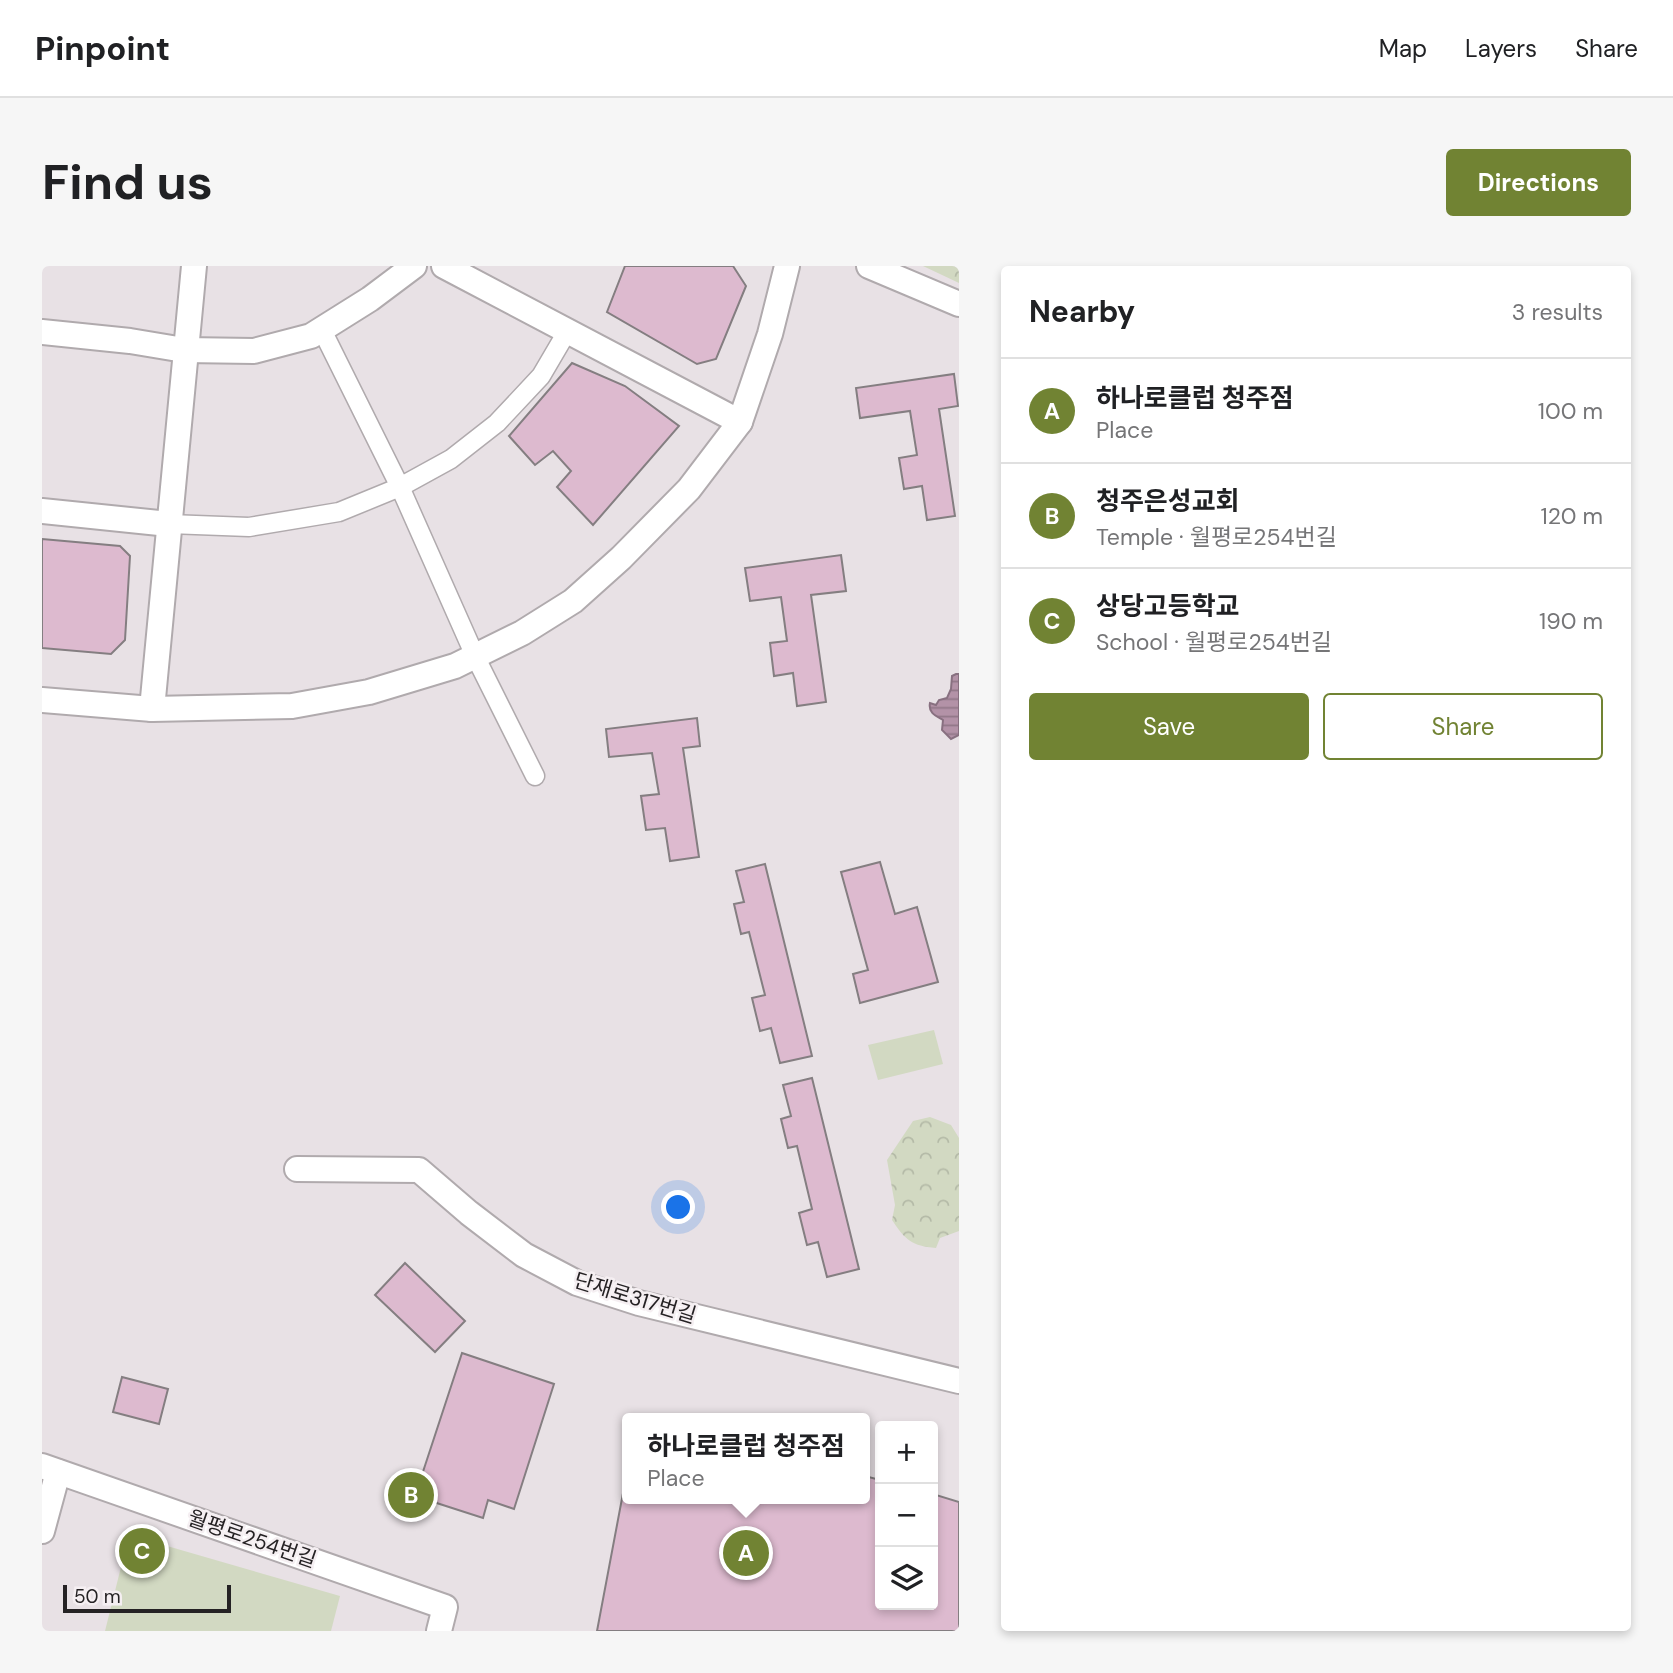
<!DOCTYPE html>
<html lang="en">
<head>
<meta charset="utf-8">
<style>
	:root { --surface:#fff; --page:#f6f6f6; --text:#202124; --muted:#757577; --line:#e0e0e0; --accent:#718333 }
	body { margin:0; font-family:"DM Sans","Noto Sans KR",sans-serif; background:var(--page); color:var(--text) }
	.controls { position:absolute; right:21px; bottom:21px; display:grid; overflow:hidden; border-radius:7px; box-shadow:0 4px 10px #0003 }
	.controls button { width:63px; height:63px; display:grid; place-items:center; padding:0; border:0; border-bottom:2px solid var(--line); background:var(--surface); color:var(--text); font:35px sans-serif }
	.scale { position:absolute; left:21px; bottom:18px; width:168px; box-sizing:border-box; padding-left:7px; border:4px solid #252224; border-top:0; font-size:19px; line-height:24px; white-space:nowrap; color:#252224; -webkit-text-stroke:5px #f5eff2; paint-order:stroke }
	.you { position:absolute; left:637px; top:942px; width:24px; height:24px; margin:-18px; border:5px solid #fff; border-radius:50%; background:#1a73e8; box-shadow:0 0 0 10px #1a73e833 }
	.badge { display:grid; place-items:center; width:46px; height:46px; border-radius:50%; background:var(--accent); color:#fff; font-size:23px; font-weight:700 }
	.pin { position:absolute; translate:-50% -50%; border:4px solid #fff; box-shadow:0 2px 7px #0006 }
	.popup { position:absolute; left:580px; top:1147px; width:248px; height:91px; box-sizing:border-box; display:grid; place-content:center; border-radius:7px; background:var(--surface); filter:drop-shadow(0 2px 5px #0005); font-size:23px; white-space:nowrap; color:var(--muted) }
	.popup b { font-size:26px; color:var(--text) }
	.popup::after { content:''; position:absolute; left:50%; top:100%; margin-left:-14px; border:14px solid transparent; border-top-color:var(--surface) }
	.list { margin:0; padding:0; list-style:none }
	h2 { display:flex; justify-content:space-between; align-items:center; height:91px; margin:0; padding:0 28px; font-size:30px }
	h2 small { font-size:23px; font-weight:400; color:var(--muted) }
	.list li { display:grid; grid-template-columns:46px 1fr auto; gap:21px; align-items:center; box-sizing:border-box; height:105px; padding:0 28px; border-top:2px solid var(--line) }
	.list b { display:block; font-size:26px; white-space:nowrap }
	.list p { margin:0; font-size:23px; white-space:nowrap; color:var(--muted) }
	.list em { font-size:23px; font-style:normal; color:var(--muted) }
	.actions { display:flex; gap:14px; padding:21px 28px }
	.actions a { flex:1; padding:16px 0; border:2px solid var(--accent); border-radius:7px; text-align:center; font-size:24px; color:var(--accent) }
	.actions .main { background:var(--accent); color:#fff }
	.icon { flex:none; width:38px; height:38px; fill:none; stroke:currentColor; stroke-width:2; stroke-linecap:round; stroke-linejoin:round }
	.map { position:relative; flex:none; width:917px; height:1365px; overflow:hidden; border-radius:7px }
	header { display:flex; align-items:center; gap:42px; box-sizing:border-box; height:98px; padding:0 35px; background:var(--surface); border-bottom:2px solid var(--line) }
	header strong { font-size:33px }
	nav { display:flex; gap:38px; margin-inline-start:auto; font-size:24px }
	.intro { display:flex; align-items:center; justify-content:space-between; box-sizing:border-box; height:168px; padding:0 42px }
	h1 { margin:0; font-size:49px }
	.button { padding:18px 32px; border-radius:7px; background:var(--accent); color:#fff; font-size:24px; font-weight:700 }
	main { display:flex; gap:42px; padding:0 42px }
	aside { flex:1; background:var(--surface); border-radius:7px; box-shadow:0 4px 10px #0003 }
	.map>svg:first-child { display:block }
</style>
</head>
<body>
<header>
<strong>Pinpoint</strong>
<nav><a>Map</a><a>Layers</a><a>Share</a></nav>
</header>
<div class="intro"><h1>Find us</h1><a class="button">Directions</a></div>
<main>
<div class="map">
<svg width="917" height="1365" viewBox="0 0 917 1365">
	<defs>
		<pattern id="park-crowns" width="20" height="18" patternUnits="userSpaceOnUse" patternTransform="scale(1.75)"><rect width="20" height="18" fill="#d2d9c2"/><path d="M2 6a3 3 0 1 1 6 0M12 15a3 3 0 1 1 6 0" fill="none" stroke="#b4baa7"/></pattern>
		<pattern id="water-rules" width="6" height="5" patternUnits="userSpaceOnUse" patternTransform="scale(1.75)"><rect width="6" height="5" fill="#b392a7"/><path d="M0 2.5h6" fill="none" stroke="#917788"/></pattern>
	</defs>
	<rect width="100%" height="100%" fill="#e8e1e5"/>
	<g fill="#d2d9c2">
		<polygon points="892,764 901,798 836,814 826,779"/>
		<polygon points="87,1269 298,1330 289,1365 63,1365"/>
	</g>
	<g fill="url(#park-crowns)">
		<polygon points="881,0 917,0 917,17"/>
		<path d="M888,851L909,859L917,872V965L898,972L894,982C870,980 863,974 850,954L853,939L845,894L871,855Z"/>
	</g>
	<path fill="url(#water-rules)" stroke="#887080" stroke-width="2" d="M914,408H917V469L909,473L900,464L901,454C894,450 886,447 888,437L894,439L897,434L905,432L909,423L910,410Z"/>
	<g fill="#ddbacf" stroke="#847e81" stroke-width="2">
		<polygon points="583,0 691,0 704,20 674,93 655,98 565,46"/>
		<polygon points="530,97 583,120 637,160 551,259 515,221 529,205 511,185 493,199 467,170"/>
		<polygon points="912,108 916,140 897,143 913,250 885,254 880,220 862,223 857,192 875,189 868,145 818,152 814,122"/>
		<polygon points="0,273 78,280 88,290 83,374 69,388 0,382"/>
		<polygon points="799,289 804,325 769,329 784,436 755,440 751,407 732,410 728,377 745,375 739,331 708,335 703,302"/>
		<polygon points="655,452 658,480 641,482 657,591 628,595 623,562 604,564 599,530 617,528 610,487 567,491 564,463"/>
		<polygon points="838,596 853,648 875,641 896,716 818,737 811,708 826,704 799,606"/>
		<polygon points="723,598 770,790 738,797 729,762 718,765 710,732 723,729 707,666 699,668 692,638 702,636 694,605"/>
		<polygon points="770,812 817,1003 785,1011 776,976 765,979 757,947 770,943 755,880 746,882 739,853 749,850 741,819"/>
		<polygon points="363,997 423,1055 393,1086 333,1029"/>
		<polygon points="420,1087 512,1118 472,1243 446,1234 441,1252 373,1230"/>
		<polygon points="80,1111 126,1123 117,1158 71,1146"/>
		<polygon points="585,1206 585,1233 823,1233 823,1210 838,1214 838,1339 891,1339 891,1228 917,1236 917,1365 555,1365"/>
	</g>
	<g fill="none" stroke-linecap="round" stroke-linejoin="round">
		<defs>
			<g id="pedestrian">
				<polyline points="280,64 358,221 433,390 493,510"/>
				<polyline points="127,258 207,261 297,246 358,221 409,193 455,157 499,110 526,64"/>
			</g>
			<g id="minor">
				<polyline points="402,0 698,156"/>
				<polyline points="827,0 917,38"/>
				<polyline points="0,66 88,75 142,84 212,85 269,70 328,33 372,0"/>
				<polyline points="0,245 127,258"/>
				<polyline points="0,434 110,443 250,440 327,426 413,400 480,367 531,335 579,292 647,223 698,156 728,68 745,0"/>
				<polyline points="110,443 152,0"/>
				<polyline points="255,903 377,904 427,947 482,989 535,1017 597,1037 917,1115"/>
				<polyline points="0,1200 403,1341 397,1365"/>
				<polyline points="0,1265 16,1206"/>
			</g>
		</defs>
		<use href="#pedestrian" stroke="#b0aaad" stroke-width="21"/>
		<use href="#minor" stroke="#b0aaad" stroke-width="28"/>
		<use href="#pedestrian" stroke="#fff" stroke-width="18"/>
		<use href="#minor" stroke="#fff" stroke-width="24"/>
	</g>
	<g text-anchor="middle" stroke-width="5" stroke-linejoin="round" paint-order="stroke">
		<g font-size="21" fill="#252224" stroke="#f5eff2">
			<text transform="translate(593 1032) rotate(17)" y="7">단재로317번길</text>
			<text transform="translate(210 1273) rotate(19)" y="7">월평로254번길</text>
		</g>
	</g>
</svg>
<div class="controls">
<button>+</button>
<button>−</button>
<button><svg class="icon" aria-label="layers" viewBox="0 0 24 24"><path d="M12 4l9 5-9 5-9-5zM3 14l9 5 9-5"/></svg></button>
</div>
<div class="scale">50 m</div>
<div class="you"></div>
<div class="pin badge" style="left:704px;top:1287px">A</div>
<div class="popup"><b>하나로클럽 청주점</b>Place</div>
<div class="pin badge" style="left:369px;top:1229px">B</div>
<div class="pin badge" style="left:100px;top:1285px">C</div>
</div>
<aside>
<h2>Nearby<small>3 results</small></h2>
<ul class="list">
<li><span class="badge">A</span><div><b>하나로클럽 청주점</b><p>Place</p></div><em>100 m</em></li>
<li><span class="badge">B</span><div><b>청주은성교회</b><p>Temple · 월평로254번길</p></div><em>120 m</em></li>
<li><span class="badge">C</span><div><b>상당고등학교</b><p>School · 월평로254번길</p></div><em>190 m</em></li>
</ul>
<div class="actions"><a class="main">Save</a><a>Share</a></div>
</aside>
</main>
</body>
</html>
